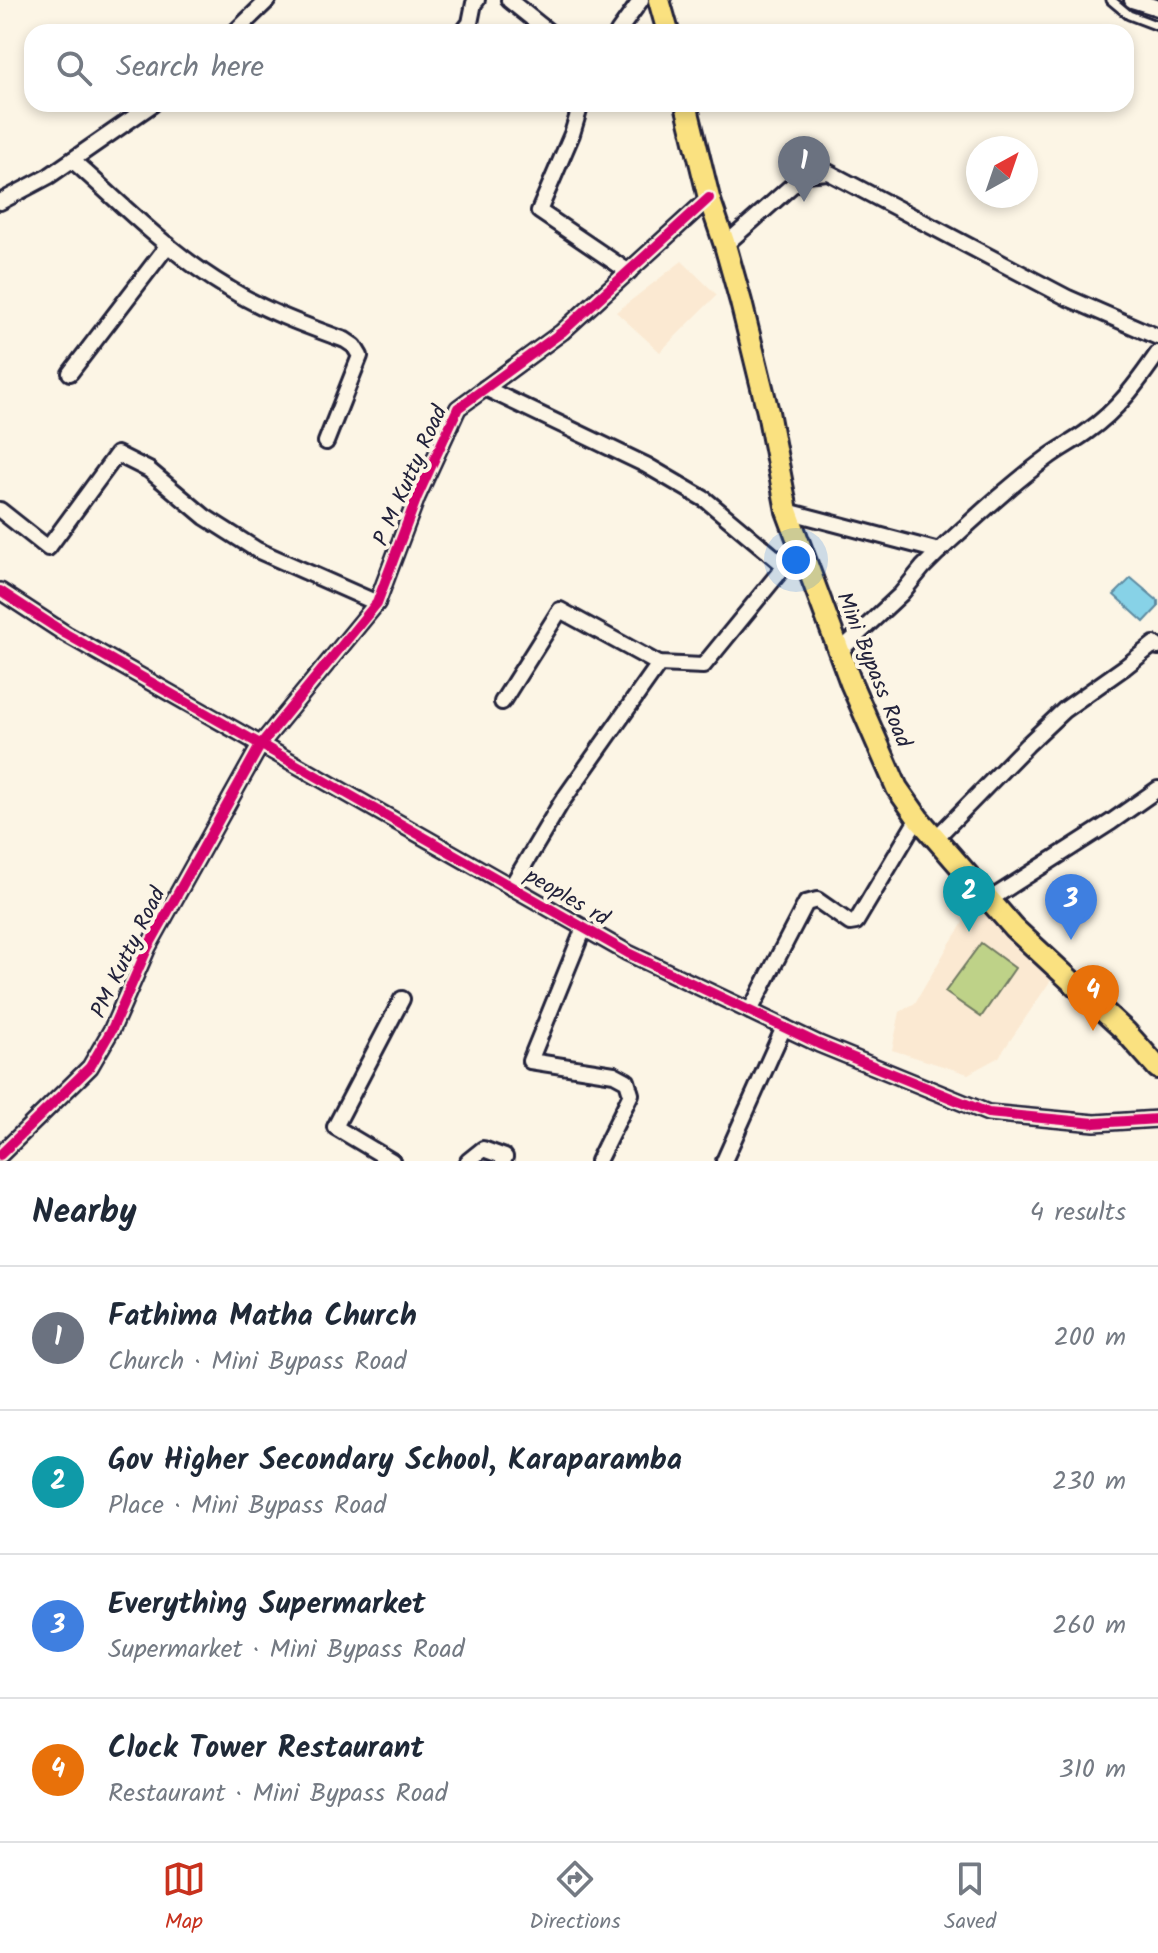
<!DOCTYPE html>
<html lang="en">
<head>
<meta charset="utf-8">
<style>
	:root { --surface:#fff; --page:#f2f2f3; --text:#1f2937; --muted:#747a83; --line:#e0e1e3; --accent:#c8321e }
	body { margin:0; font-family:Kalam,sans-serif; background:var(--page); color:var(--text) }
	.compass { position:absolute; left:966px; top:136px; width:72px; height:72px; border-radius:50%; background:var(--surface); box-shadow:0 4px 12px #0003; rotate:40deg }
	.you { position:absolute; left:796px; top:560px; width:28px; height:28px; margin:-20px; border:6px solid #fff; border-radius:50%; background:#1a73e8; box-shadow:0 0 0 12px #1a73e833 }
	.badge { display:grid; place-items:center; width:52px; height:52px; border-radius:50%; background:var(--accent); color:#fff; font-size:26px; font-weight:700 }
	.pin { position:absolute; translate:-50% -66px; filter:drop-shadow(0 2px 4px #0008) }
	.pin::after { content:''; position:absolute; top:42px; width:28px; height:24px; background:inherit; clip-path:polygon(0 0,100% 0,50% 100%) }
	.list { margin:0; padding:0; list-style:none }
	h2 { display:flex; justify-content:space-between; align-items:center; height:104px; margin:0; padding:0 32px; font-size:34px }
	h2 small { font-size:26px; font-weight:400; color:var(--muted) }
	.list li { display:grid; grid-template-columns:52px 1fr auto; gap:24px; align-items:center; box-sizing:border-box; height:144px; padding:0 32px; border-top:2px solid var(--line) }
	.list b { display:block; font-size:30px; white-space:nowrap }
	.list p { margin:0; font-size:26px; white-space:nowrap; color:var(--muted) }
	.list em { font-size:26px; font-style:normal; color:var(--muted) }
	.icon { flex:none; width:44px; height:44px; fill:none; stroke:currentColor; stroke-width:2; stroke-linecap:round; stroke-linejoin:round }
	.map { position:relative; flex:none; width:1158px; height:1161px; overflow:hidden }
	.search { position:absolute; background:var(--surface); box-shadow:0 4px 12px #0003; left:24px; right:24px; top:24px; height:88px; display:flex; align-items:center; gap:20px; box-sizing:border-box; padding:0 28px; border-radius:24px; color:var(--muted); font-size:30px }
	.sheet { height:680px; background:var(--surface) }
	nav { display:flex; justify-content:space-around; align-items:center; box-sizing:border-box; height:112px; border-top:2px solid var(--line); background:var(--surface); font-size:22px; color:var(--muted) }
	nav a { display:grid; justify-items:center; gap:4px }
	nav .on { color:var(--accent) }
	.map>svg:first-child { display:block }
</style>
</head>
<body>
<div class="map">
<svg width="1158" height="1161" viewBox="0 0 1158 1161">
	<rect width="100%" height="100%" fill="#fcf5e5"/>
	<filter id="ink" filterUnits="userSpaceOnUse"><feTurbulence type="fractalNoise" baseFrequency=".0125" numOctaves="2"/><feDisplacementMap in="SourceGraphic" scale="16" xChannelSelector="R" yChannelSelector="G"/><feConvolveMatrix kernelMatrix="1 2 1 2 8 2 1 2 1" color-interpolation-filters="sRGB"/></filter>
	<g filter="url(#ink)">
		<g fill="#fbe9d2">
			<polygon points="682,261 717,295 660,352 616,312"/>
			<polygon points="980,900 1053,977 999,1057 968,1074 892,1050 900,1012 915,1003 947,948 971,910"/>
		</g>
		<polygon fill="#bed288" stroke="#707a62" stroke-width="2" points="981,943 1015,968 981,1017 945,992"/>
		<polygon fill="#87d2e7" stroke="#5f8ca2" stroke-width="2" points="1131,578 1158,601 1158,607 1144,622 1114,595"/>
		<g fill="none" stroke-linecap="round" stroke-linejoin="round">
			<defs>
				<polyline id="service" points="1111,0 1129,15 1158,26"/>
				<g id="minor">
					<polyline points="509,0 549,32"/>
					<polyline points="1132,0 1158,8"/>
					<polyline points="235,32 268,0"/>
					<polyline points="463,32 470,23 474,3 477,0"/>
					<polyline points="618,32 641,0"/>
					<polyline points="581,104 572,134 539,211 629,272"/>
					<path d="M72,160C122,204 170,254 228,288C265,311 304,325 345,340L354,346L360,356L326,442"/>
					<polyline points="0,202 49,176 153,104"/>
					<polyline points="725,245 805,174 828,172 1068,298 1158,337"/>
					<polyline points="70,373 168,245"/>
					<polyline points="485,388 646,465 706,500 785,566"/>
					<polyline points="0,510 48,548 117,454 149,470 205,517 257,550 377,603"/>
					<path d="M787,511L939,551C974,519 1009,486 1047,458C1060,448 1075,441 1088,431C1118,410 1138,382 1158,353"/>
					<polyline points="0,591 66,634 628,953 819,1044 988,1113 1095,1123 1158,1119"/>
					<polyline points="840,651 901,594 923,567 939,551"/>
					<polyline points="502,702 560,610 659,664 703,666 801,546"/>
					<polyline points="935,839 1027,745 1064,710 1125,667 1154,644 1158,647"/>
					<polyline points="511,887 561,803 659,664"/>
					<polyline points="989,900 1111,822 1158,789"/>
					<polyline points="584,928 530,1061 614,1074 627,1081 631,1094 598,1161"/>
					<polyline points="750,1011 806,903 817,900 850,923 856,922 918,818"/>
					<polyline points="0,1155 90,1067 112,1029 148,947 261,744 377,603 417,497 458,408 562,332 709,198"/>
					<polyline points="392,1161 335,1127 402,999"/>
					<polyline points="468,1161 483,1149 505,1157 503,1161"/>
					<polyline points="724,1161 784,1027"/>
				</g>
				<g id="primary">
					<polyline points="659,0 668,32"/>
					<polyline points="686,104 709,198 725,245 741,302 768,412 787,511 851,683 897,788 918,818 1014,928 1125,1031 1158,1068"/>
				</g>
			</defs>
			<use href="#service" stroke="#22223b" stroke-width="13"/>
			<use href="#minor" stroke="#22223b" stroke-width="20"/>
			<use href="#primary" stroke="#22223b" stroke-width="26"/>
			<use href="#service" stroke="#fcf5e5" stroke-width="7"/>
			<use href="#minor" stroke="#fcf5e5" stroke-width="14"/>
			<use href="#primary" stroke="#fae180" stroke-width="20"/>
			<defs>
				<g id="cycleway">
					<polyline points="0,591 66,634 628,953 819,1044 988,1113 1095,1123 1158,1119"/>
					<polyline points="0,1155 90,1067 112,1029 148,947 261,744 377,603 417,497 458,408 562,332 709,198"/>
				</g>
			</defs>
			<use href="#cycleway" stroke="#fcf5e5" stroke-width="15"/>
			<use href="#cycleway" stroke="#d6006c" stroke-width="10"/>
		</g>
	</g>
	<g text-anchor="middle" stroke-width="8" stroke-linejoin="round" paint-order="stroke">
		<g font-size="22" fill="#22223b" stroke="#fcf5e5">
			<text transform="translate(409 475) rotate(-66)" y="8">P M Kutty Road</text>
			<text transform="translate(875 669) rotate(68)" y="8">Mini Bypass Road</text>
			<text transform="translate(568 896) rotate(30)" y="8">peoples rd</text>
			<text transform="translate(127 952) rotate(-64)" y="8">PM Kutty Road</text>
		</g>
	</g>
</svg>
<svg class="compass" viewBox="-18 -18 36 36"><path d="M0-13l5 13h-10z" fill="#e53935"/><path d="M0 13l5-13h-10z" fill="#747a83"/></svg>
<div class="you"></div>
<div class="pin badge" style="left:804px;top:202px;background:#6b7280">1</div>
<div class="pin badge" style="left:969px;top:932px;background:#0f9aa8">2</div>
<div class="pin badge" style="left:1071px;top:940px;background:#3f7fe0">3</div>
<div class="pin badge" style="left:1093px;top:1031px;background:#e8710a">4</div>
<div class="search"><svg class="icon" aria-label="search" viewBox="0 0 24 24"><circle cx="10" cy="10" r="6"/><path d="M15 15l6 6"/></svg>Search here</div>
</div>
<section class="sheet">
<h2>Nearby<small>4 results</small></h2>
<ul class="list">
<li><span class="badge" style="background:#6b7280">1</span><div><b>Fathima Matha Church</b><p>Church · Mini Bypass Road</p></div><em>200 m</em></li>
<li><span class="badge" style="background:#0f9aa8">2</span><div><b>Gov Higher Secondary School, Karaparamba</b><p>Place · Mini Bypass Road</p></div><em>230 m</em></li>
<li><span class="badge" style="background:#3f7fe0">3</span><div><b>Everything Supermarket</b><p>Supermarket · Mini Bypass Road</p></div><em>260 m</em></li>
<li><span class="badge" style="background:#e8710a">4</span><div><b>Clock Tower Restaurant</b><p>Restaurant · Mini Bypass Road</p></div><em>310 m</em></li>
</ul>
</section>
<nav>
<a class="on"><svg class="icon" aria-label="map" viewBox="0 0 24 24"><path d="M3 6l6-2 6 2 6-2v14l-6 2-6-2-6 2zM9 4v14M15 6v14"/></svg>Map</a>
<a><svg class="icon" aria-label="directions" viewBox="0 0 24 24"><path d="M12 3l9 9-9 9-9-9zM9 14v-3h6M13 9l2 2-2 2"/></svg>Directions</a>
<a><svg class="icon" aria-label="saved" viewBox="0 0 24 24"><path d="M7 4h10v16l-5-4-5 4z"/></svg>Saved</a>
</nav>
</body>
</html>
